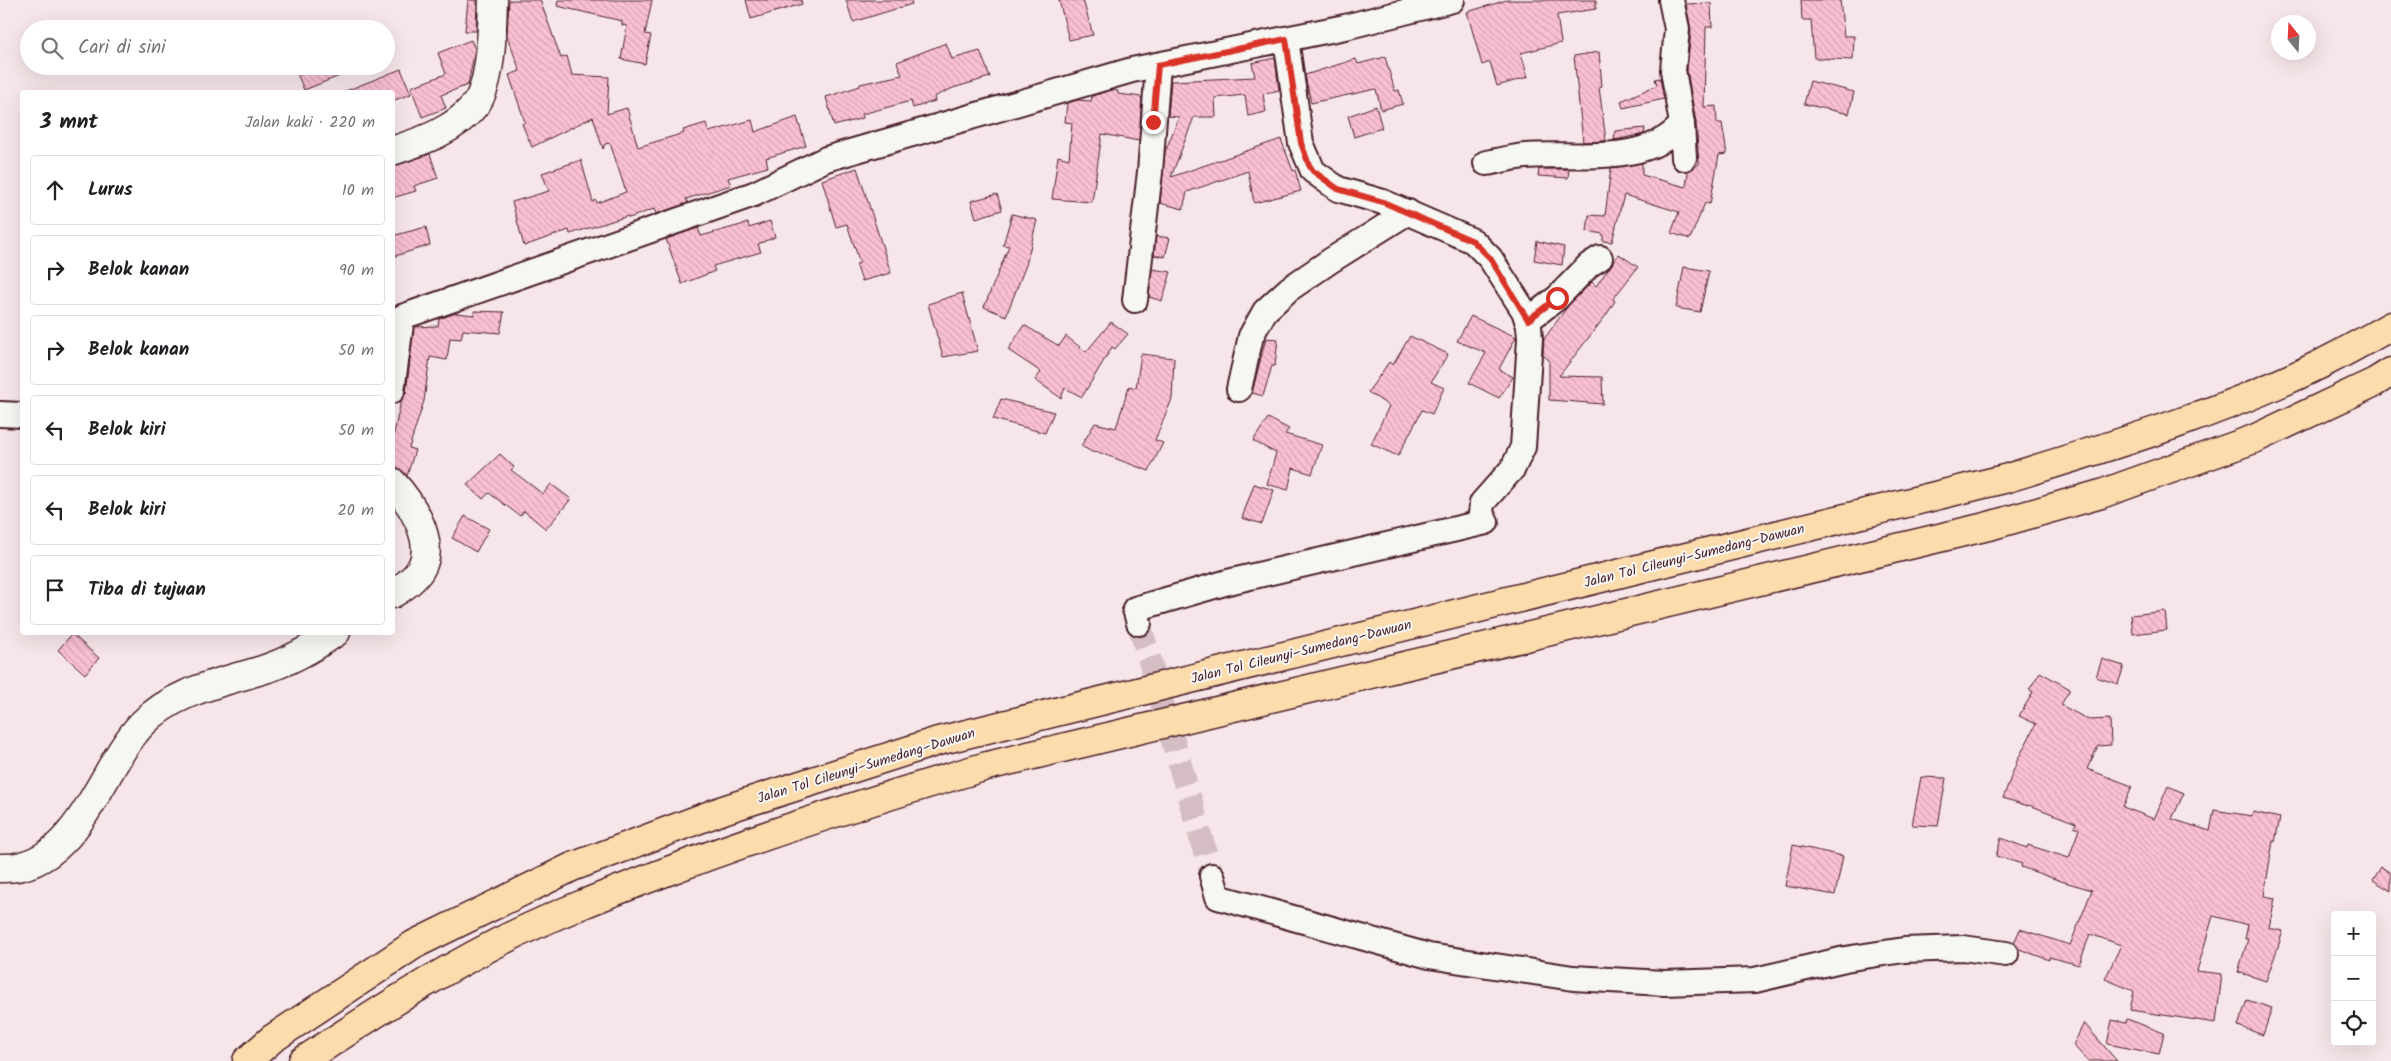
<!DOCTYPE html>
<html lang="id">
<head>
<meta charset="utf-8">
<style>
	:root { --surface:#fff; --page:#f6f6f6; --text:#202124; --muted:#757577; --line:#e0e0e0 }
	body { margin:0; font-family:Kalam,sans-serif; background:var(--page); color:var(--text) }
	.controls { position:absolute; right:15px; bottom:15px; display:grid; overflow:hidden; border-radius:5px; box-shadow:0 5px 20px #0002 }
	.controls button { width:45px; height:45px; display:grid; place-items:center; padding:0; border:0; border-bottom:1px solid var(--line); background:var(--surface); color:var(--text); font:25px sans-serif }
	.compass { position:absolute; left:2271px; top:15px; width:45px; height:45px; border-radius:50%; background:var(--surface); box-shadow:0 5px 20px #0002; rotate:342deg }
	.stop { position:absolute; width:15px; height:15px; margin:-11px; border:4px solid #d93025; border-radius:50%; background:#fff }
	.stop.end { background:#d93025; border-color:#fff; box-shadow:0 1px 5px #0008 }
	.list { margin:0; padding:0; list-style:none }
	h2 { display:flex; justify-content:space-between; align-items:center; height:65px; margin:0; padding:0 20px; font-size:21px }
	h2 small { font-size:16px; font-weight:400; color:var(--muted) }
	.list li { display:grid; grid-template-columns:32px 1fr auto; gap:15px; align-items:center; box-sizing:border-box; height:70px; margin:0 10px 10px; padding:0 10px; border:1px solid var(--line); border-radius:5px }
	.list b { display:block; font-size:19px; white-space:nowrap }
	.list em { font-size:16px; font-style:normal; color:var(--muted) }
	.icon { flex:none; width:28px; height:28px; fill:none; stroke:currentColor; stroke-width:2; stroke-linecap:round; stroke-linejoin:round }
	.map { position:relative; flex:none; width:2391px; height:1061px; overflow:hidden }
	.search { position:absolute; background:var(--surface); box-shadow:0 5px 20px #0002; left:20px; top:20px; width:375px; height:55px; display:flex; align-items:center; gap:12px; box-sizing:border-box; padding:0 18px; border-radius:28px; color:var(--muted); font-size:19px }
	.panel { position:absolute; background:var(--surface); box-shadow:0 5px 20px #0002; left:20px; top:90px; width:375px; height:545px; border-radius:5px }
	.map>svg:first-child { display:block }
</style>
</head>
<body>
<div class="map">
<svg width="2391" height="1061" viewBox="0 0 2391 1061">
	<defs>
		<pattern id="building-back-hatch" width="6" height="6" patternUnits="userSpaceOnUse" patternTransform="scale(1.25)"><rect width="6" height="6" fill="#fac1d3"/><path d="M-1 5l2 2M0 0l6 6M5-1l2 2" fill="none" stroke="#d8a5b5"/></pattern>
	</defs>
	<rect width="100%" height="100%" fill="#f7e6e9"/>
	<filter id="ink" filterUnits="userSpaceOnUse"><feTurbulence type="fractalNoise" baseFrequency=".02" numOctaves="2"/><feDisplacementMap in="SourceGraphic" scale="10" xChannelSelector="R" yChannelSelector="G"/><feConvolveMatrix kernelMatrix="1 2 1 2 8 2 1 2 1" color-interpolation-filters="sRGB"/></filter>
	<g filter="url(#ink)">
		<g fill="url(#building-back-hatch)" stroke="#4a1f2b">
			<polygon points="468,0 477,0 476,31 465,31"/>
			<polygon points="509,0 540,0 561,58 567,56 572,75 609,77 607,114 627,108 638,147 684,133 683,130 706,123 709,132 752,120 755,132 797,117 806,146 766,158 768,167 728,178 731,185 686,199 688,203 656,214 654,209 629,218 628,216 570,234 569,230 524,246 512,202 549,191 542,173 581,160 593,202 596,200 597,203 626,192 610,143 605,144 603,149 593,117 532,147 522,124 525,122 509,75 520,71 507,36"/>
			<polygon points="558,0 652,0 645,34 651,35 645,64 621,59 627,26 622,25 622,21 557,6"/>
			<polygon points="746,0 801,0 802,4 751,19"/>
			<polygon points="846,0 911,0 912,4 853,22"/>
			<polygon points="1059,0 1083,0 1093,35 1069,40"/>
			<polygon points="1507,0 1596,0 1596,9 1557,15 1561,43 1521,53 1528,77 1497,86 1490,62 1482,65 1467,12"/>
			<polygon points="1801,0 1840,0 1844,36 1854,36 1853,60 1814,58 1811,20 1802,20"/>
			<polygon points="1711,3 1712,27 1706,27 1704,107 1716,106 1717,123 1722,123 1727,154 1719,155 1710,204 1705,203 1690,239 1671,233 1679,212 1624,195 1612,242 1603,241 1603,234 1587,231 1589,215 1605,216 1611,168 1642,163 1642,175 1686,187 1688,171 1699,164 1696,122 1687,70 1691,30 1686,4"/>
			<polygon points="471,40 475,49 468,85 441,95 446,108 422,117 411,87 446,74 438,53"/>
			<polygon points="946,43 952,59 980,51 990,77 953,88 934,97 935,101 913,108 911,101 862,114 863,118 834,126 826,97 860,86 860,84 902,75 897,62"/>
			<polygon points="1599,52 1602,86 1599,87 1606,141 1583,142 1574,56"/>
			<polygon points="1385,57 1395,91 1399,90 1403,104 1381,110 1376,89 1311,103 1305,75 1356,59 1358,64"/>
			<polygon points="1275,58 1279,90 1263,94 1266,112 1248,116 1245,95 1215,98 1216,117 1194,117 1171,177 1281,139 1293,171 1295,170 1301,191 1254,203 1248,171 1187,192 1183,209 1160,203 1165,152 1179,117 1168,116 1171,81 1255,77 1252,63"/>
			<polygon points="294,66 362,66 362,67 304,90"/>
			<polygon points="401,69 411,94 392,101 392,92 343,92"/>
			<polygon points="1660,78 1664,99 1623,108 1621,101 1657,85 1655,79"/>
			<polygon points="1810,81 1854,92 1849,114 1804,104"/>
			<polygon points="1112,90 1118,91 1118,94 1142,97 1139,141 1102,134 1092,202 1052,199 1058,156 1069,159 1072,123 1065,122 1067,103 1078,100 1091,101 1092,96"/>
			<polygon points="1376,106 1382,128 1354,137 1348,116"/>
			<polygon points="1645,128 1644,134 1614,140 1615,131"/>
			<polygon points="430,154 438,178 414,186 416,191 392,198 392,167"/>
			<polygon points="857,168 891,273 862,281 856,264 860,263 847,224 836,227 822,180"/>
			<polygon points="1539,169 1569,169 1568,178 1538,176"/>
			<polygon points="997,194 1002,210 976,218 971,201"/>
			<polygon points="1012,214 1037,220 1026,265 1006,316 984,307 1009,246 1003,245"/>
			<polygon points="770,221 775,237 758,244 761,252 713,266 715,271 682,284 666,239 698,228 701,236 748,223 749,228"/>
			<polygon points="426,227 430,245 392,257 392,236"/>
			<polygon points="1156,236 1170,238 1165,257 1154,255"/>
			<polygon points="1537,241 1564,247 1562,265 1534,260"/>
			<polygon points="1619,254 1638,267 1613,299 1615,301 1607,314 1559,376 1602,377 1603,404 1549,400 1549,360 1543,355 1544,339 1568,306 1592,282 1596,286"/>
			<polygon points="1684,267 1709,271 1700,312 1676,308"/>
			<polygon points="1152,269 1171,272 1162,301 1149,297"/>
			<polygon points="962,293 978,351 943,357 928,304"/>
			<polygon points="474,311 504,312 500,333 463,330 461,339 450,338 447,360 430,357 424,401 409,448 415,450 407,476 397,467 392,467 392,442 401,401 406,393 414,327 438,326 439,319 456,313 474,315"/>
			<polygon points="1471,316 1516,337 1499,369 1513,377 1499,398 1469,383 1486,353 1457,341"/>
			<polygon points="1111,322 1128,334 1115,349 1112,347 1082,397 1065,388 1061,398 1035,380 1041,372 1008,350 1024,325 1059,346 1066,336 1086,352"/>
			<polygon points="1410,336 1448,354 1431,382 1444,388 1432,414 1422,410 1398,456 1371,444 1389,406 1368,392 1389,362 1393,365"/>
			<polygon points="1266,338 1278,339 1275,366 1272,366 1263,396 1252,393"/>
			<polygon points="1141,354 1174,358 1172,399 1155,440 1163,443 1149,471 1095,451 1094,453 1081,446 1095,423 1116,428 1129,386 1136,388"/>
			<polygon points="1001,399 1054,412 1045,433 993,419"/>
			<polygon points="1268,418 1289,429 1285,434 1322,445 1312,474 1293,468 1288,490 1267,484 1276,453 1253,441"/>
			<polygon points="500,454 514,467 511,470 543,494 551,484 571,499 546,529 524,511 520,516 489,493 483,499 467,485"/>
			<polygon points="1254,484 1274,490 1262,524 1242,518"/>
			<polygon points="465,516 489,529 476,552 452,538"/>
			<polygon points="2165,611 2167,630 2133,634 2131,615"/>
			<polygon points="72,634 99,658 85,674 58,650"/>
			<polygon points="2102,659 2124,666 2118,684 2096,677"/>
			<polygon points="2040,672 2070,689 2061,705 2089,720 2110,719 2111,745 2098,746 2087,769 2132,786 2123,807 2154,819 2168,786 2184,793 2172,819 2210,831 2214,810 2252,816 2253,812 2280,818 2275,842 2273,841 2264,896 2275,898 2269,928 2283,931 2278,947 2266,981 2238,972 2248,939 2245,939 2248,925 2213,916 2197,971 2222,974 2216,1023 2130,1010 2134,991 2105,979 2121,945 2090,934 2079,965 2049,957 2049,960 2019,949 2014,943 2020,929 2070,945 2092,890 2061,881 2021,867 2022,864 1996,856 2001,838 2027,848 2028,845 2069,858 2079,829 2074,827 2076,823 2029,805 2028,806 2003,798 2017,761 2036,724 2019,716 2033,692 2029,690"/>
			<polygon points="1921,777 1946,778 1938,826 1912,825"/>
			<polygon points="1793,845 1843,856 1835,895 1785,886"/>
			<polygon points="2381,867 2391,873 2391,891 2373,880"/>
			<polygon points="2247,1000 2272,1008 2263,1035 2238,1026"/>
			<polygon points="2127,1019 2164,1033 2159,1054 2107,1044 2112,1020 2126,1023"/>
			<polygon points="2084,1023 2117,1061 2088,1061 2073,1045"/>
		</g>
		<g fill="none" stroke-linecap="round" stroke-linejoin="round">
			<polyline stroke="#d4bec3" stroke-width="24" stroke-dasharray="24 12" stroke-linecap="butt" points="1139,623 1212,876"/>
			<defs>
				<g id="minor">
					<polyline points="1671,0 1677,29 1673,70 1682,124 1684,158"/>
					<path d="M1486,163C1499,161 1512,157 1525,156C1575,152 1646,167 1682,124"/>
					<polyline points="1135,300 1150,172 1158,65"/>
					<polyline points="1528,320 1557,298 1589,265 1600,258"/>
					<polyline points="1239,389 1251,336 1265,311 1289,289 1330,261 1408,212"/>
					<polyline points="392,391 402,317 754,194 826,159 1132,70 1345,27 1452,0"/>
					<polyline points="0,414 22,415"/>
					<polyline points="1139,623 1135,609 1228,582 1486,522 1481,514 1482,503 1513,468 1523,447 1530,339 1529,326 1524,311 1490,258 1473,241 1383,202 1338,189 1313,171 1301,143 1286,39"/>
					<polyline points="1212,876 1218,897 1429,956 1573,978 1664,983 1755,980 1845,959 1904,950 1963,948 2006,954"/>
				</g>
				<g id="secondary">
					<path d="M392,151C422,141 454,131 475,105C492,85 492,26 493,0"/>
					<path d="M392,482C409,500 434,537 423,564C418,577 404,587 392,594"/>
					<path d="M0,868C77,872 99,769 142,724C174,691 220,683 262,670C288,662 313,648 336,632"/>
				</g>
				<g id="motorway">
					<path d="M247,1061L272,1039L415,944L572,867L726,809L938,741L2004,479C2111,446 2220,414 2321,364C2345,352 2368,339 2391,326"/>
					<path d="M303,1061C366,1019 429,978 497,943C552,915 610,893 668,871C773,831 879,798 987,766L1989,526L2101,494L2254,439L2375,382L2391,372"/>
				</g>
			</defs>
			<use href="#minor" stroke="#4a1f2b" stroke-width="28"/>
			<use href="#secondary" stroke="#4a1f2b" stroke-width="31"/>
			<use href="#motorway" stroke="#4a1f2b" stroke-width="31"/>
			<use href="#minor" stroke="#f6f6f2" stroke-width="24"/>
			<use href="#secondary" stroke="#f6f6f2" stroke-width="28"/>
			<use href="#motorway" stroke="#fcdcac" stroke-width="28"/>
		</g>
	</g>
	<g fill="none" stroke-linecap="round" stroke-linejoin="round" filter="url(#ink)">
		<polyline stroke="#d93025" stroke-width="6" points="1153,122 1158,65 1286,39 1301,143 1309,165 1313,171 1338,189 1383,202 1473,241 1490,258 1528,320 1557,298"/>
	</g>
	<g text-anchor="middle" stroke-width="4" stroke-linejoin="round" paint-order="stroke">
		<g font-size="14" fill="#4a1f2b" stroke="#f6f6f2">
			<text transform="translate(1694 555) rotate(-14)" y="5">Jalan Tol Cileunyi–Sumedang–Dawuan</text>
			<text transform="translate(1301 651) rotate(-14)" y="5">Jalan Tol Cileunyi–Sumedang–Dawuan</text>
			<text transform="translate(866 765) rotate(-17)" y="5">Jalan Tol Cileunyi–Sumedang–Dawuan</text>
		</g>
	</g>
</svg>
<div class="controls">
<button>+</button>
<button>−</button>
<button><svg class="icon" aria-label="locate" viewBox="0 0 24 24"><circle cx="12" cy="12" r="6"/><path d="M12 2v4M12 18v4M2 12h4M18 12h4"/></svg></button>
</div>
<svg class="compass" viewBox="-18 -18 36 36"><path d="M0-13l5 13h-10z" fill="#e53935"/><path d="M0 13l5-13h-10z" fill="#757577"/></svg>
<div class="stop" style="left:1557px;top:298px"></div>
<div class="stop end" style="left:1153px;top:122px"></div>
<div class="search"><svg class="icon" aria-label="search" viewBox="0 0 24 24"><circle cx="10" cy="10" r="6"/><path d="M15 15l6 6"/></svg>Cari di sini</div>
<section class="panel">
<h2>3 mnt<small>Jalan kaki · 220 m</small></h2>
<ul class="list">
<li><svg class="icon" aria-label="ahead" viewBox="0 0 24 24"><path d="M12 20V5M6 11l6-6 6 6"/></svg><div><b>Lurus</b></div><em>10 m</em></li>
<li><svg class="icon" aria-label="right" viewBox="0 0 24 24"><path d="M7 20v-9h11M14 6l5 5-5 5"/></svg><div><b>Belok kanan</b></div><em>90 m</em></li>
<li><svg class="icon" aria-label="right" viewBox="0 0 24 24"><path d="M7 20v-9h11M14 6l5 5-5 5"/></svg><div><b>Belok kanan</b></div><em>50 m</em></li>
<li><svg class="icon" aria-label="left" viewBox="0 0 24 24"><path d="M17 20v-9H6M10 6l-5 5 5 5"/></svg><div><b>Belok kiri</b></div><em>50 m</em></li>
<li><svg class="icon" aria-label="left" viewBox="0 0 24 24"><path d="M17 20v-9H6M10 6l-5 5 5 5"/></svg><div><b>Belok kiri</b></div><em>20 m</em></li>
<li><svg class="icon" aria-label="arrive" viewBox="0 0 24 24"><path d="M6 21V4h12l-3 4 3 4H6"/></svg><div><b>Tiba di tujuan</b></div></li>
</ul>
</section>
</div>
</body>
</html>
